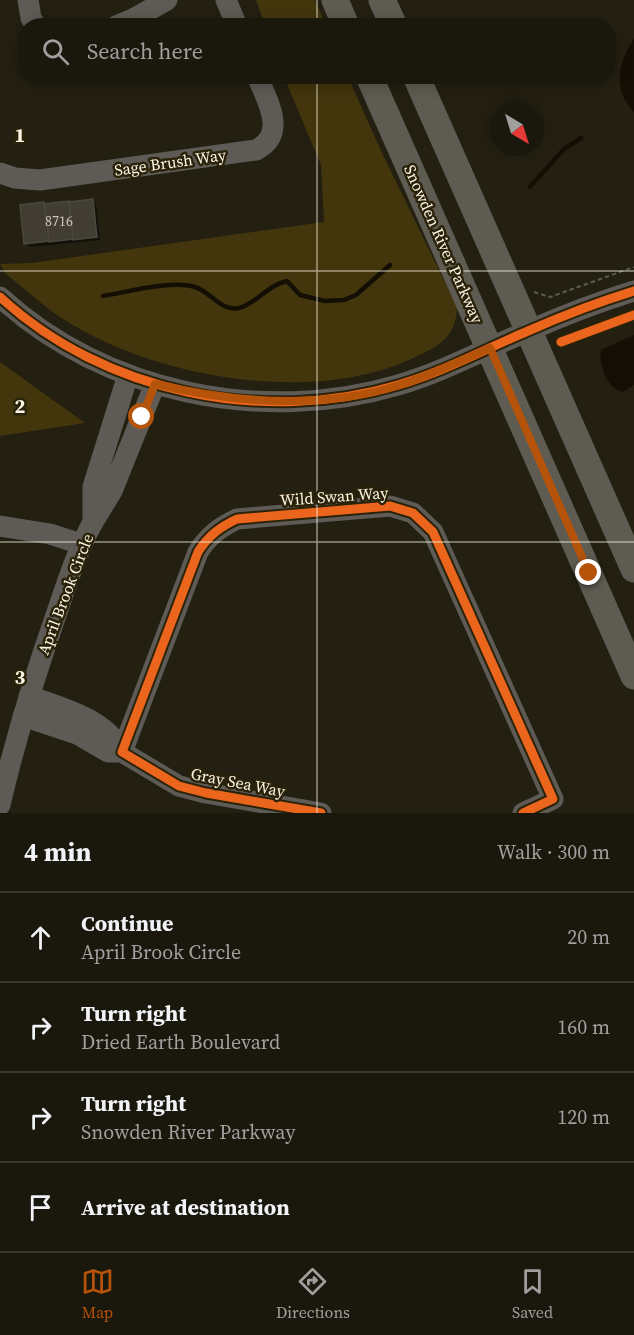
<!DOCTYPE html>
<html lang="en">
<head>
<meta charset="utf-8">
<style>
	:root { --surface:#1a170d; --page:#232016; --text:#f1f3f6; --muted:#9f9f9d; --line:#38362e; --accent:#b45309 }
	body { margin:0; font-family:"Source Serif 4",serif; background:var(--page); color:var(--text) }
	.compass { position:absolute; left:490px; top:102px; width:54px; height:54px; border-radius:50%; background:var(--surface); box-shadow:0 3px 15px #0003; rotate:142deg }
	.stop { position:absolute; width:18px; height:18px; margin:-14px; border:4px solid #b45309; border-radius:50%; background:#fff }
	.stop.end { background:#b45309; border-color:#fff; box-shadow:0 2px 6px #0008 }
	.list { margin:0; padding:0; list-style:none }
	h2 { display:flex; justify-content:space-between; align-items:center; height:78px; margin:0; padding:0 24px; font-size:26px }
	h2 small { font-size:20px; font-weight:400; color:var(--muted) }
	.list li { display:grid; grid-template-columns:39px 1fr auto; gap:18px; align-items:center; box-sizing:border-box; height:90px; padding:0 24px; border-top:2px solid var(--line) }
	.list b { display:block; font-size:22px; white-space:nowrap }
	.list p { margin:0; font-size:20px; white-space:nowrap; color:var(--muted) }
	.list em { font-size:20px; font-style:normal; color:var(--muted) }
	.icon { flex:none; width:33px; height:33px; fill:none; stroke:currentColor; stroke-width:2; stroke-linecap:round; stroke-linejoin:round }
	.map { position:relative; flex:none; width:634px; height:813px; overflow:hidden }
	.search { position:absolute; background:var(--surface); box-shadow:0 3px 15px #0003; left:18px; right:18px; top:18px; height:66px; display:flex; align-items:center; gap:15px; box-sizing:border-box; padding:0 21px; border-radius:24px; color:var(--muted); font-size:22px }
	.sheet { height:438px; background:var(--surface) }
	nav { display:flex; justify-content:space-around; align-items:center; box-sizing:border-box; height:84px; border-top:2px solid var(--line); background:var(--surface); font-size:16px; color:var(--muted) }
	nav a { display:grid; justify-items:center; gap:3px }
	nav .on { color:var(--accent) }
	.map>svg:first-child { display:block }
</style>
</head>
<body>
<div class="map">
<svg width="634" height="813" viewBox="0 0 634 813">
	<rect width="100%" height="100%" fill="#231f11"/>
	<g fill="#43360d">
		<polygon points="256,0 315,0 326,25 265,25"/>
		<path d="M284,77H348L382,153L457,307C456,340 435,348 409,360C308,405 153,377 63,319C43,306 24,288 6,274L0,264L32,263L324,222L321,165Z"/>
		<polygon points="0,362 85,423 0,436"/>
	</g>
	<g fill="#140f04">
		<path d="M634,39V112C613,90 617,63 634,39Z"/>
		<path d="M634,335V385L622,392C606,387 599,365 601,350Z"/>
	</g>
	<polygon fill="#0007" points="92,201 96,205 100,240 30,247 26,243"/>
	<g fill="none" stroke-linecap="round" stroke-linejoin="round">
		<g stroke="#140f04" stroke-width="4.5">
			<polyline points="530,187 564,149 581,138"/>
			<path d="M103,296C128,292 171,280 195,287C210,291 221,312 239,308C257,303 268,285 287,281L300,295L325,301L344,300L356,295L390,265"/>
		</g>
	</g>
	<g fill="#413d32" stroke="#4c483d" stroke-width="1.5">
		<polygon points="93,199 97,237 73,240 69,202"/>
		<polygon points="69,201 73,239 49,242 44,204"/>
		<polygon points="44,202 49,241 24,244 20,205"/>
	</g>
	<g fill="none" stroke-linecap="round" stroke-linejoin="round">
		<polyline stroke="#5c5a52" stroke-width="2" stroke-dasharray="4.5 3" stroke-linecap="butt" points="534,292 550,297 634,267"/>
		<g stroke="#5e5b56" stroke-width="21">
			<polyline points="28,0 31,18 36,26"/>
			<polyline points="226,0 237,26"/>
			<polyline points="116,26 133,19 167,0"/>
			<path d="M0,173L15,178L40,180L256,150C288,134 267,100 257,76"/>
			<path d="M0,297C104,393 263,425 398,385C443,372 485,349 528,331C562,316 598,302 634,291"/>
			<polyline points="128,375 93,487 93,522 112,491 155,384"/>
			<polyline points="0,526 50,534 81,544"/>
			<path d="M23,716L77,734L108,752H122C107,719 62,708 29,696"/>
			<path d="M0,805C15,740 34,678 56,615C67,583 77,551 93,522"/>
			<path d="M321,813L206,793L179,786L122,752L198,552C208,536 220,527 237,519L390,506L413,513L433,532L553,799L523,813"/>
		</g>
		<g stroke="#5e5b52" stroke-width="27">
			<polyline points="335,0 346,26"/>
			<polyline points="382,0 394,26"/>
			<polyline points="369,76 634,676"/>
			<polyline points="416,76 634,569"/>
		</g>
		<defs>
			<g id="cycleway">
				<path d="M0,297C104,393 263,425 398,385C443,372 485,349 528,331C562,316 598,302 634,291"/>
				<polyline points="561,342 634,315"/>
				<path d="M321,813L206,793L179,786L122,752L198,552C208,536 220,527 237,519L390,506L413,513L433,532L553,799L523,813"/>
			</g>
		</defs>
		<use href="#cycleway" stroke="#2b2309" stroke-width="13"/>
		<use href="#cycleway" stroke="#eb651d" stroke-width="9"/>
	</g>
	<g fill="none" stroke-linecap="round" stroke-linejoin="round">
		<path stroke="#b45309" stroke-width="8" d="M142,417L155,384C235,403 320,410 400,385C431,375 460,361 490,348L589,573"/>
	</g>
	<path fill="none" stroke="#faf5e5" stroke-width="1.5" stroke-opacity="0.55" d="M317,0V26M317,76V813M0,271H634M0,542H634"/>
	<g text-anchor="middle" stroke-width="5" stroke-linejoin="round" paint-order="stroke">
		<g font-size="14" fill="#ccc7b8">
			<text x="59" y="226">8716</text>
		</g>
		<g font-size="16" fill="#faf5e5" stroke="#2b2309">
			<text transform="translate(170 162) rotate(-8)" y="6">Sage Brush Way</text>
			<text transform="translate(444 244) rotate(66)" y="6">Snowden River Parkway</text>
			<text transform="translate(334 496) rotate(-4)" y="6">Wild Swan Way</text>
			<text transform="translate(65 594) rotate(-69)" y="6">April Brook Circle</text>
			<text transform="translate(238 782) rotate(11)" y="6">Gray Sea Way</text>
		</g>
	</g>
	<g font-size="20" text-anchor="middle" font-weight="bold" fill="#faf5e5" stroke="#2b2309" stroke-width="5" stroke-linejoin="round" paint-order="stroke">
		<text x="20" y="142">1</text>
		<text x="20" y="413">2</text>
		<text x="20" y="684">3</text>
	</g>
</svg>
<svg class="compass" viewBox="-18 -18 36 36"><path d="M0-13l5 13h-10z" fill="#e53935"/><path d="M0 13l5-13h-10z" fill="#9f9f9d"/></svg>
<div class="stop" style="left:142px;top:417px"></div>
<div class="stop end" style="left:589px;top:573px"></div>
<div class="search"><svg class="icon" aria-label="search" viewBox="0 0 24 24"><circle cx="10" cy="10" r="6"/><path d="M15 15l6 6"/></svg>Search here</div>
</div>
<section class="sheet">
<h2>4 min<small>Walk · 300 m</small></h2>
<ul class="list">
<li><svg class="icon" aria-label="ahead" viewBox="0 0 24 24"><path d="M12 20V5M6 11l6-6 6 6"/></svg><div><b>Continue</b><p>April Brook Circle</p></div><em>20 m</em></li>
<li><svg class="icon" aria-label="right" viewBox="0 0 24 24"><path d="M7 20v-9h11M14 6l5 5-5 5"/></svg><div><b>Turn right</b><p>Dried Earth Boulevard</p></div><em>160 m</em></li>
<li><svg class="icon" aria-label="right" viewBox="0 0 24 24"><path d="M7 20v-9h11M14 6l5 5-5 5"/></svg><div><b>Turn right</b><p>Snowden River Parkway</p></div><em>120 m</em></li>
<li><svg class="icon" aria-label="arrive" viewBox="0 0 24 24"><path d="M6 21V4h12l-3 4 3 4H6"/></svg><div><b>Arrive at destination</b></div></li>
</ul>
</section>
<nav>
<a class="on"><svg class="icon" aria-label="map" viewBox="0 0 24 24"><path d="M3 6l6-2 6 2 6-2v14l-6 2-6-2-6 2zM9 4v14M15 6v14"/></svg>Map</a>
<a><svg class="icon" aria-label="directions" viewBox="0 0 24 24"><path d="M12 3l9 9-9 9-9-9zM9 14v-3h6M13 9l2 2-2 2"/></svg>Directions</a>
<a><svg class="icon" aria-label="saved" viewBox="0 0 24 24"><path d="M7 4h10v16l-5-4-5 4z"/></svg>Saved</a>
</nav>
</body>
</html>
